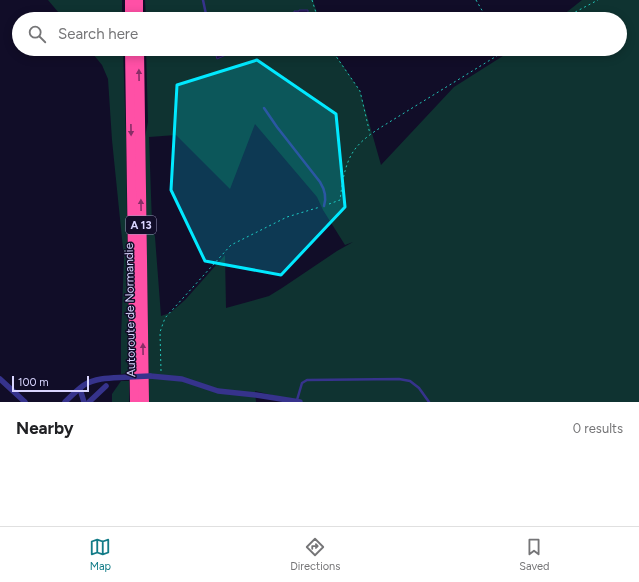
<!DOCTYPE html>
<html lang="en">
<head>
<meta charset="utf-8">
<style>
	:root { --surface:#fff; --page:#f6f6f6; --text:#202124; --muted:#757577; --line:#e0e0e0; --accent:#127b87 }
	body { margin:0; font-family:Figtree,sans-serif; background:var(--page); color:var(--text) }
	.scale { position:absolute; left:12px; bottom:10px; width:77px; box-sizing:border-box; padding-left:4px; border:2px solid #d9d5ff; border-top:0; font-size:11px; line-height:14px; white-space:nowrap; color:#d9d5ff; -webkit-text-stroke:3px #110d28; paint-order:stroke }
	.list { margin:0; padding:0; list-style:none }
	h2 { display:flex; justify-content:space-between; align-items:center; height:52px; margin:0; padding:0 16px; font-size:17px }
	h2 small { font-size:13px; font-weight:400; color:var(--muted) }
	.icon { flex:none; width:22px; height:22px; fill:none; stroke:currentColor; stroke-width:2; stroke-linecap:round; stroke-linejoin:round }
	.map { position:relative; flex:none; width:639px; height:402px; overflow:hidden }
	.search { position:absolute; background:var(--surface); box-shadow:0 2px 10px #0003; left:12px; right:12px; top:12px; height:44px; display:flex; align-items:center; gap:10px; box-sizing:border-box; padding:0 14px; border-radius:22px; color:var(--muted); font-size:15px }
	.sheet { height:124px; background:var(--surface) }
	nav { display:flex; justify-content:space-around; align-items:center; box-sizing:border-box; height:56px; border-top:1px solid var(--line); background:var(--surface); font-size:11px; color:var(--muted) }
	nav a { display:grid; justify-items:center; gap:2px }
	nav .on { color:var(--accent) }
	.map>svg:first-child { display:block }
</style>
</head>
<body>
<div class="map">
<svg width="639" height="402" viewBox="0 0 639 402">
	<rect width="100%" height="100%" fill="#110d28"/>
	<g fill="#0f3331" fill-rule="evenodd">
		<polygon points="48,0 122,0 122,19 64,19"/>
		<polygon points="145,0 313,0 319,19 146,19"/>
		<path d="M582,0H639V402H301L255,391L256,402H149L145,137L148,122L146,49H332L360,91L381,165L454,87L514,49H620V19H558ZM255,124L317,197L323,210L345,245L353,242L337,251L282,288L269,296L226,308L225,255L185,300L170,313L161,316L155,237L152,224L149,137L176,135L230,189Z"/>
		<polygon points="89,49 123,49 126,137 129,373 121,374 121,337 124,258 112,140 108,79 102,65"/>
		<polygon points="121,381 129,381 129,402 112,402 112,394"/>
	</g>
	<g fill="#21174b" stroke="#36277a">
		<polygon points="299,10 308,10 308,19 294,19 294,11 299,11"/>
		<polygon points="214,49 236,49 226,53 226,55 217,59"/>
	</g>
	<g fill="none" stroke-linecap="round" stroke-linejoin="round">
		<g stroke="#23c5b9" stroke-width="1" stroke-dasharray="2 3" stroke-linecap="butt">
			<polyline points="312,0 318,19"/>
			<polyline points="476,0 487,19"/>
			<polyline points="562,19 598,0"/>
			<polyline points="331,49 360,91 370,134"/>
			<path d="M329,204L340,200C342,185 344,166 353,152C360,141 372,133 383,126L508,49"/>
			<polyline points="161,371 160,332 165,318 231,245 287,217 320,207"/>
		</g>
		<g stroke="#36338c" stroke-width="2.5">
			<polyline points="203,0 207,19"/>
			<path d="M264,108L277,127L320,182C325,190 327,197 324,206"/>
			<polyline points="297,400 302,383 307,380 399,379 410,381 419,388 429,402"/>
		</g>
		<g stroke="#36338c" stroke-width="5.5">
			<polyline points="150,376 182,379 218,391 256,395 300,402"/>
			<polyline points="0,379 25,402"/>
			<polyline points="80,389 84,402"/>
			<path d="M65,402C71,396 77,390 84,385C97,377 113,378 128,377"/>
			<polyline points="89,402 106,386"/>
		</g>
		<g stroke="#ff50a6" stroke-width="10">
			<polyline points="130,0 130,19"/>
			<polyline points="138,0 138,19"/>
			<polyline points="130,49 135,402"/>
			<polyline points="139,49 144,402"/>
		</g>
		<polyline stroke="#36338c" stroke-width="5.5" points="128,377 150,376"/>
	</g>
	<defs><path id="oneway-solid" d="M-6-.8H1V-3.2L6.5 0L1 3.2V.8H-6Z"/></defs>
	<g fill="#882e67">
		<use href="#oneway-solid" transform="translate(139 75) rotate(-91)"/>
		<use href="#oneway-solid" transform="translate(131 130) rotate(89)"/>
		<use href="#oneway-solid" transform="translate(141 205) rotate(-91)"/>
		<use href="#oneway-solid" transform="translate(143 349) rotate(-91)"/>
	</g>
	<path fill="#01e9ff" fill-opacity="0.2" stroke="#01e9ff" stroke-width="3" stroke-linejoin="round" d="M257,60L336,114L345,207L281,275L205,261L171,190L177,85Z"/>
	<g text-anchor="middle" stroke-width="3" stroke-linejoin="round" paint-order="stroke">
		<rect fill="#110d28" stroke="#9d99be" stroke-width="1" x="126" y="216" width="30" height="18" rx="3"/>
		<g font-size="11" font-weight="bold" fill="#d9d5ff">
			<text x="141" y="229">A 13</text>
		</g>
		<g font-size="12" fill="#d9d5ff" stroke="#110d28">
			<text transform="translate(130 310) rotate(-91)" y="4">Autoroute de Normandie</text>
		</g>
	</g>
</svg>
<div class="scale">100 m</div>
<div class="search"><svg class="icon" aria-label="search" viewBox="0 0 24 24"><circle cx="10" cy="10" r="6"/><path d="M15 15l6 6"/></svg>Search here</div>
</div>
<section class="sheet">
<h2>Nearby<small>0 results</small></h2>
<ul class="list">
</ul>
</section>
<nav>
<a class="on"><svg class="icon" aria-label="map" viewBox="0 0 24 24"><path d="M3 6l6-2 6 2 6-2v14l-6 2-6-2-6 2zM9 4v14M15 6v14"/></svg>Map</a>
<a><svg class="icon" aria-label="directions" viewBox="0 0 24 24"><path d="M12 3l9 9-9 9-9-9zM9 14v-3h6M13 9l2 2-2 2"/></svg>Directions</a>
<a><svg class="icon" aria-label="saved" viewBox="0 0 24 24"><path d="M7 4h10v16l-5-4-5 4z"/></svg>Saved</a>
</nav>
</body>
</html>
